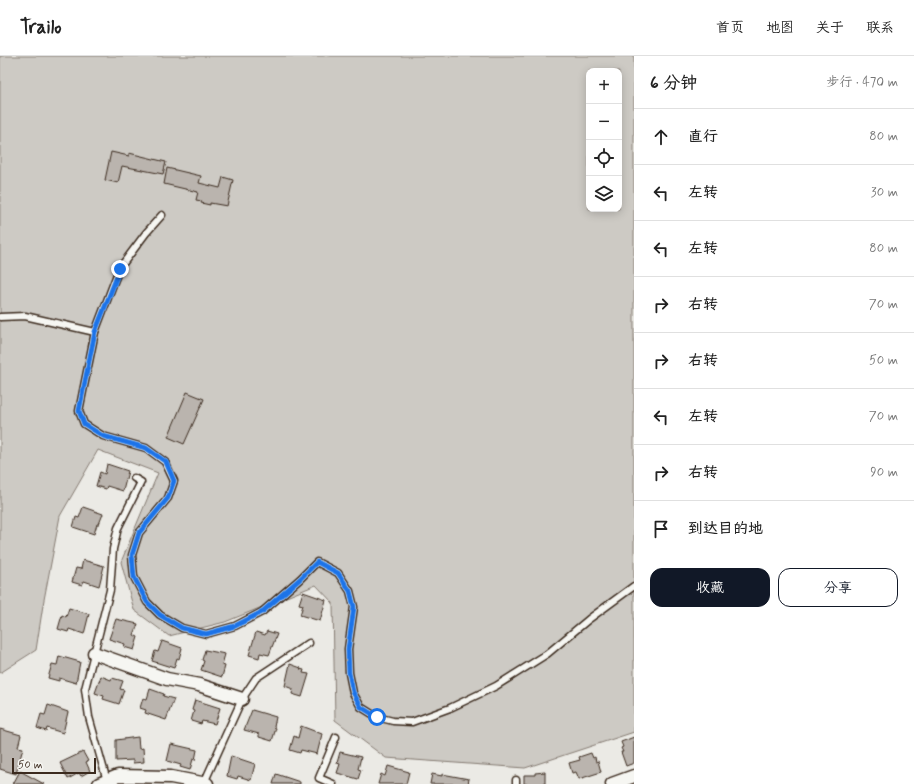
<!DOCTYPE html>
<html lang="zh">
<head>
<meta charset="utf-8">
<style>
	:root { --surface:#fff; --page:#f6f6f6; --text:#222; --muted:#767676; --line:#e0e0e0; --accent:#111827 }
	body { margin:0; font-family:Mynerve,"LXGW WenKai TC",sans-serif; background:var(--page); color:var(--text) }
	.controls { position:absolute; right:12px; top:12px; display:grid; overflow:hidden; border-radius:8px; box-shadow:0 2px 10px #0003 }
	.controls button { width:36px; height:36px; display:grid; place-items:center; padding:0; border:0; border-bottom:1px solid var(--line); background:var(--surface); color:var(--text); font:20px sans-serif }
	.scale { position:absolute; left:12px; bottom:10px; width:84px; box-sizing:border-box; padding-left:4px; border:2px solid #3b2a1e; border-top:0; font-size:11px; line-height:14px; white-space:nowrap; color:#3b2a1e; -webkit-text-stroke:3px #f6f6f2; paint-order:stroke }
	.stop { position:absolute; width:12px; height:12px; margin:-9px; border:3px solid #1a73e8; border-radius:50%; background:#fff }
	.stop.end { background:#1a73e8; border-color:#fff; box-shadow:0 1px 4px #0008 }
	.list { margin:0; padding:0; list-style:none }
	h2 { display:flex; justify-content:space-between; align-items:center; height:52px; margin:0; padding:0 16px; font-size:17px }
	h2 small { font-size:13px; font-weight:400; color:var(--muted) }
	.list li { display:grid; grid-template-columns:26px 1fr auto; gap:12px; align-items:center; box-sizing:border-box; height:56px; padding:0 16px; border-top:1px solid var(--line) }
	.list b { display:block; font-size:15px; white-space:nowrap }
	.list em { font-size:13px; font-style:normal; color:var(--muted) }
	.actions { display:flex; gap:8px; padding:12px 16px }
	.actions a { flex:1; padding:9px 0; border:1px solid var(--accent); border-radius:12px; text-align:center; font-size:14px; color:var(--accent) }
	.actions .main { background:var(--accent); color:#fff }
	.icon { flex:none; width:22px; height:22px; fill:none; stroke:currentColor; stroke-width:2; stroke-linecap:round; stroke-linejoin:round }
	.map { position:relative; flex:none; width:634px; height:728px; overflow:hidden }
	header { display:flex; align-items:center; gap:24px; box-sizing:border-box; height:56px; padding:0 20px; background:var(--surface); border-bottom:1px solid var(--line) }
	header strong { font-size:19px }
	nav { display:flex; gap:22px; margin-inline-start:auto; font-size:14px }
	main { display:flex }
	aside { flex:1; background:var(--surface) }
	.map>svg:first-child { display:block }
</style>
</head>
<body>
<header>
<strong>Trailo</strong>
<nav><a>首页</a><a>地图</a><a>关于</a><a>联系</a></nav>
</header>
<main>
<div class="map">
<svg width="634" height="728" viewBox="0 0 634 728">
	<rect width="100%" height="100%" fill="#ebeae5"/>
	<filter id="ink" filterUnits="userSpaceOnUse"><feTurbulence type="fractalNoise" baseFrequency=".025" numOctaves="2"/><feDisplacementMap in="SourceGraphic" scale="8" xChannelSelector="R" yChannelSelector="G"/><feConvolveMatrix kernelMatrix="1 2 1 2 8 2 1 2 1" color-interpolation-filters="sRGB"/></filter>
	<g filter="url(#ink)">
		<path fill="#cdcac4" stroke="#847a71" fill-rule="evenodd" d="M0,0H634V676L525,712L386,702L335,664L333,547L316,529L225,566L169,580L134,554L121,506L158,417L98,394L60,460L43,549L36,594L0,617ZM589,15H619V153H589Z"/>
		<g fill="#bab4ae" stroke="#3b2a1e">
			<polygon points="111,96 129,100 129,97 166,106 163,118 122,110 118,127 105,124"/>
			<polygon points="167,112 201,120 199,127 220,132 223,121 233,124 227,150 210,147 210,149 201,147 202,145 196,144 198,136 164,128"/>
			<polygon points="187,336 204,343 184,388 168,381"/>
			<polygon points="107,408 128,415 123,435 107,430 106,433 96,430 100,416 105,418"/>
			<polygon points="83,451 103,458 99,468 97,468 94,478 73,471 76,461 79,462"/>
			<polygon points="83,504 104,510 99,530 84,525 82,529 72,526 76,512 81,513"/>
			<polygon points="303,536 326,544 320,565 300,559 303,549 299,548"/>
			<polygon points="69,552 89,558 84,578 69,573 68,576 58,573 62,559 66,561"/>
			<polygon points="116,563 138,568 134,579 138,581 134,594 124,591 125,588 109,583"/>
			<polygon points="267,575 277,578 269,599 260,597 259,602 249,599 256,576 265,579"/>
			<polygon points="162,585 182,592 179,603 177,602 174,612 152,605 155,595 158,596"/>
			<polygon points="205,594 225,598 222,609 225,610 222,621 201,614 204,605 202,604"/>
			<polygon points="59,600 80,606 76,627 59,622 59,625 48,622 52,608 57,609"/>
			<polygon points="290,608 301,612 300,613 304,614 303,617 309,618 302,641 292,638 293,633 285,630"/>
			<polygon points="101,620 111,624 112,622 123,625 120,633 124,634 119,648 103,643 104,640 95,637"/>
			<polygon points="150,633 164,638 163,640 174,643 166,664 145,657 146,654 140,652 143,642 147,643"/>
			<polygon points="195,644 220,652 215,668 202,665 201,668 191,665 194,655 192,654"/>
			<polygon points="48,649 68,656 63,677 47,672 46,675 37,672 41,658 45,659"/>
			<polygon points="252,654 276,661 274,671 276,672 272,685 259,681 259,678 244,674"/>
			<polygon points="301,670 322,678 317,698 301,694 300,697 290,694 294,680 298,682"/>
			<polygon points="0,673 21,679 18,691 23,692 16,718 0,713"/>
			<polygon points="138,681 139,693 143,692 144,706 133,707 133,704 116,705 116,684"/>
			<polygon points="634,681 634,707 626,710 621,696 623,696 621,692 623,691 621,686"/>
			<polygon points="171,688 197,694 195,704 193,703 190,714 180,711 181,709 167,705"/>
			<polygon points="83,696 88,705 86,706 90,715 81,720 79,717 68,723 60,707"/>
			<polygon points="340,696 361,701 358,713 361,714 358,723 337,717 340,708 337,707"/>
			<polygon points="591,697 593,702 595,701 596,706 598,705 601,716 579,723 576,716 572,717 569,707 580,704 579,701"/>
			<polygon points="231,700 255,708 251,724 238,720 237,723 227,720"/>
			<polygon points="388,710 409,716 406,728 378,728 381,718 385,720"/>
			<polygon points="20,715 44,728 13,728"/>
			<polygon points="545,716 545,728 524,728 524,719 535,719 535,717"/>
			<polygon points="276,718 300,726 300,728 273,728"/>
			<polygon points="432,718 442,720 442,718 469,723 468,728 430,728"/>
		</g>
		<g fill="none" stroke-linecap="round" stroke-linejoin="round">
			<defs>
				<g id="service">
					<polyline points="162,159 146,177 119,213 95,276 79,355 84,368 103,380 146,392 165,406 174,425 168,442 139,477 132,499 134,521 147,546 160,559 182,572 206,578 235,570 262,556 300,523 317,506 338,517 350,535 354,551 348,593 349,617 353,637 361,651 377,661 393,665 412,666 450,652 496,630 547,598 589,563 634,530"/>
					<polyline points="0,261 25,260 95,276"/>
					<polyline points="107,725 89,661 85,633 110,534 113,493 118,472 141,426 134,422"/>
					<polyline points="204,727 242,643 256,622 309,587"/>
					<polyline points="333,728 319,722 336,681"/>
					<polyline points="516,728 516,724"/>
				</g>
				<g id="minor">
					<polyline points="94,597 167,623 199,629 242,643"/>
					<polyline points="99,728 118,720 171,721 207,728"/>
					<polyline points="612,728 634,720"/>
				</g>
			</defs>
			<use href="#service" stroke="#3b2a1e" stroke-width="9"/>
			<use href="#minor" stroke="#3b2a1e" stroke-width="15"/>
			<use href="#service" stroke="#f6f6f2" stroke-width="6"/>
			<use href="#minor" stroke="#f6f6f2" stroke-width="12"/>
		</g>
	</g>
	<g fill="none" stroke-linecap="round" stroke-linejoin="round" filter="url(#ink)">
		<polyline stroke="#1a73e8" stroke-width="5" points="120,213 95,276 79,355 84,368 103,380 146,392 166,406 174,425 168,442 139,477 132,499 134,521 147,546 160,559 182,572 206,578 235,570 262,556 300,523 317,506 338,517 350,535 354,551 348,593 349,617 353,636 361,651 377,661"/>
	</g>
</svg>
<div class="controls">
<button>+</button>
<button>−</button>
<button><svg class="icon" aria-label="locate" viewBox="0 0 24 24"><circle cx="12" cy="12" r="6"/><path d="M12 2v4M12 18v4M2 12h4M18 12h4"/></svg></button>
<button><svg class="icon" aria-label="layers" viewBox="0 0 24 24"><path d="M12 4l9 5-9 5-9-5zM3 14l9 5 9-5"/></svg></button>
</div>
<div class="scale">50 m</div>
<div class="stop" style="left:377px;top:661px"></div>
<div class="stop end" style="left:120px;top:213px"></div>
</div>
<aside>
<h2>6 分钟<small>步行 · 470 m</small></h2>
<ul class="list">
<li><svg class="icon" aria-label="ahead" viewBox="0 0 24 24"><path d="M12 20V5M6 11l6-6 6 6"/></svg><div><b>直行</b></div><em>80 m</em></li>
<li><svg class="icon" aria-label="left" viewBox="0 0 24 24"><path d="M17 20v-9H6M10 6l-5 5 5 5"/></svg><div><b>左转</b></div><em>30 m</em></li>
<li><svg class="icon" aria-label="left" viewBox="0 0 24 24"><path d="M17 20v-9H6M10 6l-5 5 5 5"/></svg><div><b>左转</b></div><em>80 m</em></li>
<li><svg class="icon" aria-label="right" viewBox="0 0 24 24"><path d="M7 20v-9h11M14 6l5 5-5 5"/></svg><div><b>右转</b></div><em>70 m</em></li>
<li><svg class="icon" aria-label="right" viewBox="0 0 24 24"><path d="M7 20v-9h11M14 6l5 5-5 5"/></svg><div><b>右转</b></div><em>50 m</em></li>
<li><svg class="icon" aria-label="left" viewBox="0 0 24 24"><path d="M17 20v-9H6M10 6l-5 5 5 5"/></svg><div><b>左转</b></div><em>70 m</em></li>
<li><svg class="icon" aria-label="right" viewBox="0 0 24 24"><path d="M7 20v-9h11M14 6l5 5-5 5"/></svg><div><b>右转</b></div><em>90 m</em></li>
<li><svg class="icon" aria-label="arrive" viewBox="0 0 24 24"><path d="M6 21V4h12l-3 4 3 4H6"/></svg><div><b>到达目的地</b></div></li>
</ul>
<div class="actions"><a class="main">收藏</a><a>分享</a></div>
</aside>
</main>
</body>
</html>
